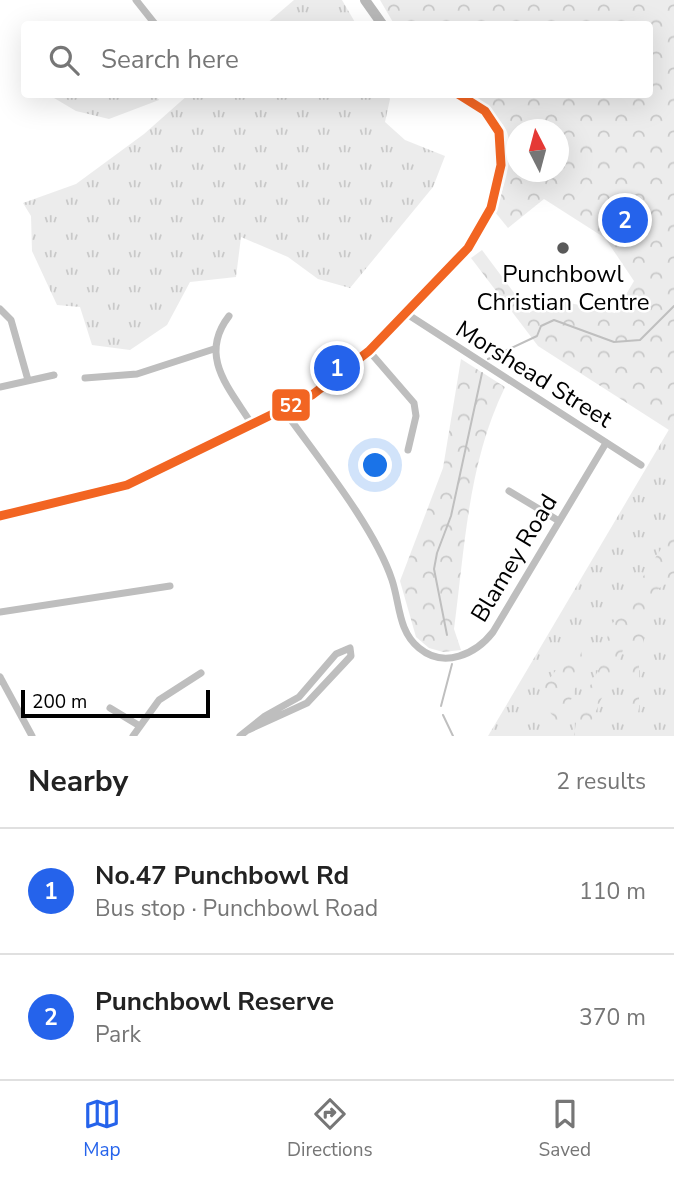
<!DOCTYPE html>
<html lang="en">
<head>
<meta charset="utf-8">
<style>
	:root { --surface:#fff; --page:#f6f6f6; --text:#222; --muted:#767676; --line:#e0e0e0; --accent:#2563eb }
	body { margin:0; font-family:"Nunito Sans",sans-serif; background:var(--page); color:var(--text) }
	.compass { position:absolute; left:506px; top:119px; width:63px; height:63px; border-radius:50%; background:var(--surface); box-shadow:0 7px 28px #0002; rotate:354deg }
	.scale { position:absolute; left:21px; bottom:18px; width:189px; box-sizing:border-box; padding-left:7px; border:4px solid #000; border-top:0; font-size:19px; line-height:24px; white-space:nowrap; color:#000; -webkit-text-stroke:5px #fff; paint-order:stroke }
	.you { position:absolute; left:376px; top:466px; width:24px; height:24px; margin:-18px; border:5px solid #fff; border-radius:50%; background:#1a73e8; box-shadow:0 0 0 10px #1a73e833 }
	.badge { display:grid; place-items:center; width:46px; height:46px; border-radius:50%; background:var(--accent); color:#fff; font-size:23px; font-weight:700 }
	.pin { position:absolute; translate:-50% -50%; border:4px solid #fff; box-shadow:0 2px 7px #0006 }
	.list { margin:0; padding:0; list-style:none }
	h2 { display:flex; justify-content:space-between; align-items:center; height:91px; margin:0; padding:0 28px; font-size:30px }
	h2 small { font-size:23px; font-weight:400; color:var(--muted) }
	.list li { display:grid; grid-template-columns:46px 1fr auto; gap:21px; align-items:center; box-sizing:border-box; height:126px; padding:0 28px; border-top:2px solid var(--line) }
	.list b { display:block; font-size:26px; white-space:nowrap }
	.list p { margin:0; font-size:23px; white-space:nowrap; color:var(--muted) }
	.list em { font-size:23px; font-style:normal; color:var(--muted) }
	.icon { flex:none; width:38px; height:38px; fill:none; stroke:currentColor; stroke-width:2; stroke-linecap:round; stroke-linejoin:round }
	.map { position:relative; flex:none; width:674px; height:736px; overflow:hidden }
	.search { position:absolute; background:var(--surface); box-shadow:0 7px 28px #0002; left:21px; right:21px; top:21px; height:77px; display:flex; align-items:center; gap:18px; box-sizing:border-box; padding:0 24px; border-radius:7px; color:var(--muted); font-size:26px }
	.sheet { height:343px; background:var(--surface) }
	nav { display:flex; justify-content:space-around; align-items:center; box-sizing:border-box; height:98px; border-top:2px solid var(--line); background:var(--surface); font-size:19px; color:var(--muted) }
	nav a { display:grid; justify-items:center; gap:4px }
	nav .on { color:var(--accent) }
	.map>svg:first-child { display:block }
</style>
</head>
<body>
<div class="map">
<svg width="674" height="736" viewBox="0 0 674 736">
	<defs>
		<pattern id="grass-tufts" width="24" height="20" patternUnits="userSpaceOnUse" patternTransform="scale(1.75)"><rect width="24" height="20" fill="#ececec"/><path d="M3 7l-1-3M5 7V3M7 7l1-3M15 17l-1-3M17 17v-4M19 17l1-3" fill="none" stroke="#c9c9c9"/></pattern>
		<pattern id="forest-crowns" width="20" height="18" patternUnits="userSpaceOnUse" patternTransform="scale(1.75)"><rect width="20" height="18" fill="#ececec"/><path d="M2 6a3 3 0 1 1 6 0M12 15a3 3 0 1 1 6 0" fill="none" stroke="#c9c9c9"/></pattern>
	</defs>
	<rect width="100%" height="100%" fill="#fff"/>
	<g fill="url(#grass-tufts)">
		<polygon points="294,0 342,0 356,24 266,24"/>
		<polygon points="49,95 154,95 159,100 109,119 76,111"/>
		<polygon points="188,95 388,95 390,99 385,122 405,140 445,156 433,187 350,288 318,279 288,257 241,237 236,277 190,282 167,325 130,350 92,345 80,307 57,305 32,251 31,216 23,203 76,184 144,134"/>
		<polygon points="674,421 674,736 488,736 494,726"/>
	</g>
	<g fill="url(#forest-crowns)" fill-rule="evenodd">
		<path d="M380,0H674V422L669,430L538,346L471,258L482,250L529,313L552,299L615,313L634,281L605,238L544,199L508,228L495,212C503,189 515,156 507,132C502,119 484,105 474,95L650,94V24H394ZM516,130H558V172H516Z"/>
		<path d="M461,359L505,387C468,463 465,546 454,629L461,650L443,652L429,648L416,637L400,581L443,468Z"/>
		<polygon points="674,529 674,578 658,589 639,657 639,708 635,727 630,695 628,639 592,720 595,736 574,736 578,709 603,661 609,629"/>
		<path d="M580,639C587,672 568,706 556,736H543L553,716L540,701L543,687Z"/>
	</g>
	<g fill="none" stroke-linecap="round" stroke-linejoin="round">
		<g stroke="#bfbfbf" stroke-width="2">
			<polyline points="488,359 537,336 541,326 554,320 614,342 640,340 674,306"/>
			<polyline points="447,635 434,569 437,553 451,516 482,373"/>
			<polyline points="441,706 452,664"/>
			<polyline points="443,715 453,736"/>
		</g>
		<g stroke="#bebebe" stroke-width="7">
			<polyline points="136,0 155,24"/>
			<polyline points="0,309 11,320 28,380"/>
			<polyline points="407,314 641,465"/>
			<path d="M229,316C198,356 229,388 251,423"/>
			<polyline points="369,351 414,403 416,416 408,450"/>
			<polyline points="85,378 137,374 214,349"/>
			<polyline points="0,387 54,375"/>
			<path d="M283,409C317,457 374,526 392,580C400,604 398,631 419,648C444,669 476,654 493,632L606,443"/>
			<polyline points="509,491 559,521"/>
			<polyline points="0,612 170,586"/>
			<polyline points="0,677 32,736"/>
			<polyline points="110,708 138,725"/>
			<polyline points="133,736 159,700 201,673"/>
			<polyline points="240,736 265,716 299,697 336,654 350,648 351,656 307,703 248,730"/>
		</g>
		<g stroke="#b8b8b8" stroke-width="10">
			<polyline points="365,0 382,24"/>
			<polyline points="0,516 127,485 312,395 369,351 468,248 491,208 501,165 499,132 485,111 458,94"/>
		</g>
		<defs>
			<polyline id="bus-1" points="0,516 127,485 312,395 369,351 468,248 491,208 501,165 499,132 485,111 458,94"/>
		</defs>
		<use href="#bus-1" stroke="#fff" stroke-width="14"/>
		<use href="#bus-1" stroke="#f26522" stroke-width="9"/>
	</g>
	<circle fill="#595959" stroke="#fff" stroke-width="2.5" cx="563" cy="248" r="7"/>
	<g text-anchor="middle" stroke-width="5" stroke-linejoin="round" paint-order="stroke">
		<g font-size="24" fill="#000" stroke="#fff">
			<text x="563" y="282">Punchbowl<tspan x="563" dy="28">Christian Centre</tspan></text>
		</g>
		<g font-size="24" fill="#000" stroke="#fff">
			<text transform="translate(534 374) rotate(32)" y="8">Morshead Street</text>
			<text transform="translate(514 558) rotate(-59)" y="8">Blamey Road</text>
		</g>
	</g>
	<rect stroke="#fff" stroke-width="2.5" x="271" y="388" width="40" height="34" rx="7" fill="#f26522"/>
	<g font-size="19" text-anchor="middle" font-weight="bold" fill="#fff">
		<text x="291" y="412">52</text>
	</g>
</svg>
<svg class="compass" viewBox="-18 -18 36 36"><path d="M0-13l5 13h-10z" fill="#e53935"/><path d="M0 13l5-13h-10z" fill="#767676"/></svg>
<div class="scale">200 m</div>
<div class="you"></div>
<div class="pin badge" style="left:337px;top:368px">1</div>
<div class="pin badge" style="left:625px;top:220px">2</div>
<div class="search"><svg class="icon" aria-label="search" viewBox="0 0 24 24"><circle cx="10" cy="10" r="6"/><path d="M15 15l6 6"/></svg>Search here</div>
</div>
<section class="sheet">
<h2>Nearby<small>2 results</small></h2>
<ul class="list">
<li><span class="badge">1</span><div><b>No.47 Punchbowl Rd</b><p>Bus stop · Punchbowl Road</p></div><em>110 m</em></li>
<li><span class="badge">2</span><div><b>Punchbowl Reserve</b><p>Park</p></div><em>370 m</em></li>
</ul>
</section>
<nav>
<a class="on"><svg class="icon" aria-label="map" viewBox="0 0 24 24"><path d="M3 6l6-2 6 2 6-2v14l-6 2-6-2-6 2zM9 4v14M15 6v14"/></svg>Map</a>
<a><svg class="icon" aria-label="directions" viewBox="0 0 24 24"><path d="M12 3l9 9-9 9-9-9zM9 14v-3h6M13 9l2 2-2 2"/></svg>Directions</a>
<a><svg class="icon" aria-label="saved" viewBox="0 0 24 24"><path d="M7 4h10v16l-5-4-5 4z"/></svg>Saved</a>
</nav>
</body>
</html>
